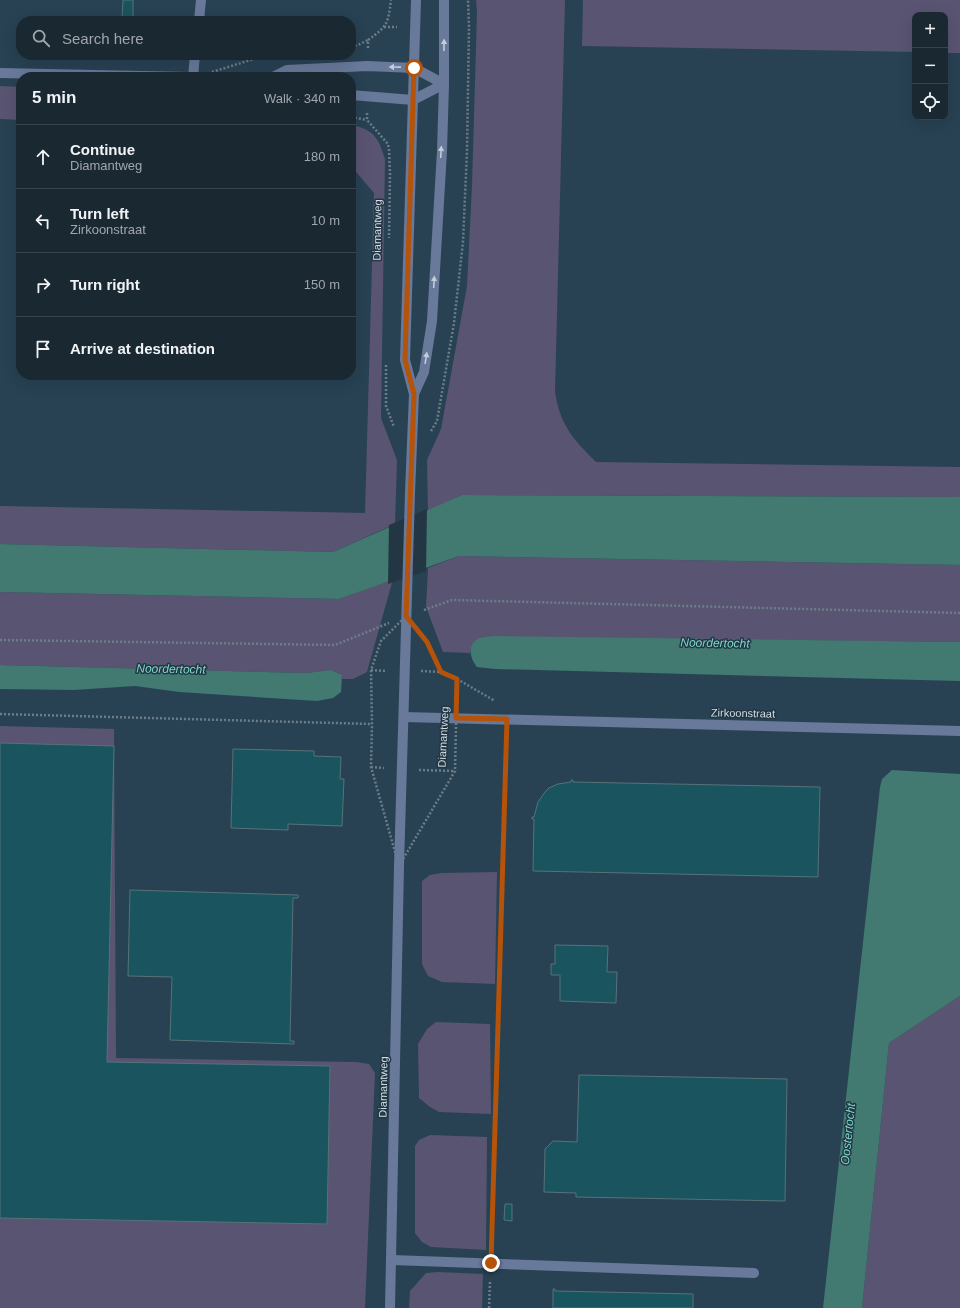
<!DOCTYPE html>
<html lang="en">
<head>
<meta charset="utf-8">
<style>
	:root { --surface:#1a2832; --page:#23303a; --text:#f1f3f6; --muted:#9fa6ac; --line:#38444d }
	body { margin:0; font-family:Helvetica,sans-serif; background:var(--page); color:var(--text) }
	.controls { position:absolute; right:12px; top:12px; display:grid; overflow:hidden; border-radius:8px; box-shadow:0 4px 16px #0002 }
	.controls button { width:36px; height:36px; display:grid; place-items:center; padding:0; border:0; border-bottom:1px solid var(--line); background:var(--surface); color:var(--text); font:20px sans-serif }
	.stop { position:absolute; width:12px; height:12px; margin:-9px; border:3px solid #b45309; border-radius:50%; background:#fff }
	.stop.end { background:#b45309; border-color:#fff; box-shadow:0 1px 4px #0008 }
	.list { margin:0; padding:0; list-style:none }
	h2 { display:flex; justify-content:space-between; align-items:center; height:52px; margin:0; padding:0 16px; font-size:17px }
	h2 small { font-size:13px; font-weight:400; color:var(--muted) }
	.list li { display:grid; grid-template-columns:26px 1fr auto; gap:12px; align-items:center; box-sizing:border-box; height:64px; padding:0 16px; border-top:1px solid var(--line) }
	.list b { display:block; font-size:15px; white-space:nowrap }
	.list p { margin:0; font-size:13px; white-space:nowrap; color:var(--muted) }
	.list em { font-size:13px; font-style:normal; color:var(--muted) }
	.icon { flex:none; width:22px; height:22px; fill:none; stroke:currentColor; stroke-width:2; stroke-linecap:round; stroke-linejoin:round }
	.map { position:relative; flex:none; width:960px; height:1308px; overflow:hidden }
	.search { position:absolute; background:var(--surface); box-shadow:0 4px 16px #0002; left:16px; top:16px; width:340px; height:44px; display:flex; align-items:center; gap:10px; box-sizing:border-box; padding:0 14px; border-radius:16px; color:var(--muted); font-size:15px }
	.panel { position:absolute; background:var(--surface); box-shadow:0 4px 16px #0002; left:16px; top:72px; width:340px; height:308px; border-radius:16px }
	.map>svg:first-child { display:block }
</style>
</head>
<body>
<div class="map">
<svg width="960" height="1308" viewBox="0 0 960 1308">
	<rect width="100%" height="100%" fill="#223643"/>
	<path fill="#284253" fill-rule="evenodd" d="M0,0H960V1308H0ZM915,15H945V117H915ZM21,21H351V55H21ZM21,77H351V375H21Z"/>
	<g fill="#595472">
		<path d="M476,0H565L555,392C560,425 573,439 596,462L960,467V497L462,495L428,511L427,460L441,429L467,286L472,186L477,12Z"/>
		<polygon points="583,0 960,0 960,53 945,53 945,15 915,15 915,52 582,46"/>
		<polygon points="0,86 21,87 21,120 0,119"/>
		<path d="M351,125C374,129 379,139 385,159L381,418L397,460L395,524L333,552L0,544V506L365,513L374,193L351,166Z"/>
		<polygon points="459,556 960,565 960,642 653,639 472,644 470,653 443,652 426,607 428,568"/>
		<polygon points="393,579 367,672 353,679 342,679 342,675 331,670 306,673 0,665 0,592 339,599"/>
		<polygon points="0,726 114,729 116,1058 356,1062 369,1064 375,1073 365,1308 0,1308"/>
		<polygon points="497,872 495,984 442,982 428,976 422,964 422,881 430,875 441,873"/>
		<polygon points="960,996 960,1308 862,1308 889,1043"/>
		<polygon points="436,1022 490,1024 491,1114 439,1112 430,1107 419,1098 418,1044 427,1029"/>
		<polygon points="430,1135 487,1137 486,1250 431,1247 422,1242 415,1233 415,1146 419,1140"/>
		<polygon points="438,1272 483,1274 482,1308 409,1308 410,1291 426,1273"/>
	</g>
	<g fill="#427970">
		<polygon points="462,495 960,497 960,565 459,556 339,599 0,592 0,544 333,552"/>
		<path d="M493,636L960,642V681L495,669L477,667C470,659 466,643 480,638C484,637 489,637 493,636Z"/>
		<polygon points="0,665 306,673 331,670 342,675 341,692 333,698 317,701 179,692 135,686 74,690 0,689"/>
		<polygon points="892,770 960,774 960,996 889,1043 862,1308 823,1308 880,787 882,779"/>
	</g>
	<polygon fill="#223643" points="427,509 426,571 388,584 389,525"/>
	<g fill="#1a545e" stroke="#567379">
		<polygon points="123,0 133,0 133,19 122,18"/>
		<polygon points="0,743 114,746 107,1062 330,1066 327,1224 0,1218"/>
		<polygon points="233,749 314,751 314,756 341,757 340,779 344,779 342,826 288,824 288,830 231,828"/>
		<polygon points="571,780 573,780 573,782 820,787 818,877 533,871 534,819 532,819 532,817 534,817 538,802 545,792 549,788 558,784 571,782"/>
		<polygon points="130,890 298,895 298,898 293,898 290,1041 294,1041 294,1044 170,1040 172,977 128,976"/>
		<polygon points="555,945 608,946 607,972 617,972 616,1003 560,1001 560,975 551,975 551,964 555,964"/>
		<polygon points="579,1075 787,1079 785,1201 576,1197 576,1193 544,1192 545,1149 553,1141 577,1142"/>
		<polygon points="505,1204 512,1204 512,1221 504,1220"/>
		<polygon points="553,1289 555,1289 555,1291 693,1294 693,1308 553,1308"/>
	</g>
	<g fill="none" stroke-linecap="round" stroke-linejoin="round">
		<g stroke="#6d7d88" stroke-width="2.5" stroke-dasharray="2 2" stroke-linecap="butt">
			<polyline points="384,27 397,27"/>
			<polyline points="351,47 358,45 368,40"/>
			<path d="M368,48V40C388,26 388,23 391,0"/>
			<polyline points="212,72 257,58 271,57"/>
			<polyline points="367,113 367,120 388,144 389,150 390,173 389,238"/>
			<polyline points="351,117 367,120"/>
			<polyline points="386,365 386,406 394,427"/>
			<polyline points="431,431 437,421 454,323 463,242 467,151 469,27 468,0"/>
			<polyline points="424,610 452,600 960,613"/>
			<polygon points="406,616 427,642 441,672 457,679 455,771 399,866 371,767 372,724 371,670 381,641"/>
			<polyline points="0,640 335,645 389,623"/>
			<polyline points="371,670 386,671"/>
			<polyline points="421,671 441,672"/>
			<polyline points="457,679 495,701"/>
			<polyline points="0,714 372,724"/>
			<polyline points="371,767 384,768"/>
			<polyline points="419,770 455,771"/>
			<polyline points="491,1246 507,737"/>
			<polyline points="489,1308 490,1281"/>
		</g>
		<g stroke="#69799a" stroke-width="10">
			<polyline points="199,21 201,0"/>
			<polyline points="0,73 191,77"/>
			<polyline points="193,77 195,55"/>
			<polyline points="273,77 287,70 367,66 414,68 444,84"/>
			<polyline points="351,95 413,100 444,84"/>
			<polyline points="414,394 424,372 432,321 442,151 444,84 444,0"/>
			<polyline points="404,717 960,731"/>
			<polyline points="392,1260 754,1273"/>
			<polyline points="390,1308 399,866 410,493 414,394 405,360 416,0"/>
		</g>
	</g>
	<defs><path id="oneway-solid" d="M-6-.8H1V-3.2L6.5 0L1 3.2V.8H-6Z"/></defs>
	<g fill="#c1cdd9">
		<use href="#oneway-solid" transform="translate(444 45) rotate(-89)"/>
		<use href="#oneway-solid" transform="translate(395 67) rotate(-179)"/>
		<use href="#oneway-solid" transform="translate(441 152) rotate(-87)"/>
		<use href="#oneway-solid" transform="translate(434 282) rotate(-87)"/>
		<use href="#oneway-solid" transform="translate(426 358) rotate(-81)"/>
	</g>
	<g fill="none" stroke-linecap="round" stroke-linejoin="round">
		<polyline stroke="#b45309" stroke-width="5" points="414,68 405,360 414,394 406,616 427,642 441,672 457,679 456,718 507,719 491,1263"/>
	</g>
	<g text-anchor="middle" stroke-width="3" stroke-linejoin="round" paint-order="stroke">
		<g font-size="11" fill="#d0dce4" stroke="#223643">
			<text transform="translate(377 230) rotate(-89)" y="4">Diamantweg</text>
			<text transform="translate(743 713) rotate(1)" y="4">Zirkoonstraat</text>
			<text transform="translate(443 737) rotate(-87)" y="4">Diamantweg</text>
			<text transform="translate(383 1087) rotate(-89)" y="4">Diamantweg</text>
		</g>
		<g font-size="12" font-style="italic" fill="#7cd7c8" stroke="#223643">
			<text transform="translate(715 643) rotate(1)" y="4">Noordertocht</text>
			<text transform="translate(171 669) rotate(1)" y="4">Noordertocht</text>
			<text transform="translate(848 1134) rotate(-84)" y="4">Oostertocht</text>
		</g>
	</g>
</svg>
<div class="controls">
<button>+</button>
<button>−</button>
<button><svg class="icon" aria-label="locate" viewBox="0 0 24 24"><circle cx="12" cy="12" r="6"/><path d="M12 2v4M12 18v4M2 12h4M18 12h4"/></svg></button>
</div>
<div class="stop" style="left:414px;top:68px"></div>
<div class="stop end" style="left:491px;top:1263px"></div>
<div class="search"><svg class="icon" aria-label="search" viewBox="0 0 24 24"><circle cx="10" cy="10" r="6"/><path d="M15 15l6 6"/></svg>Search here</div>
<section class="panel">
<h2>5 min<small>Walk · 340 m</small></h2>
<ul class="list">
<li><svg class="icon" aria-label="ahead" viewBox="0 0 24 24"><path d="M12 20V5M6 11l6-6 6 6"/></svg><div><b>Continue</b><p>Diamantweg</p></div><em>180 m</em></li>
<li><svg class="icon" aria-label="left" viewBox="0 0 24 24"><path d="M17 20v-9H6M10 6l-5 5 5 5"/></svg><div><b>Turn left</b><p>Zirkoonstraat</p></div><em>10 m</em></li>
<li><svg class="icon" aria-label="right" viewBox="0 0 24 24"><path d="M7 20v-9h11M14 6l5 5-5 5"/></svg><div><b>Turn right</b></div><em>150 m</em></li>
<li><svg class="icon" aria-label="arrive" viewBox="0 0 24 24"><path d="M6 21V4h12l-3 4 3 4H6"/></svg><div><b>Arrive at destination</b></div></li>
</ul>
</section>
</div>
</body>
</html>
